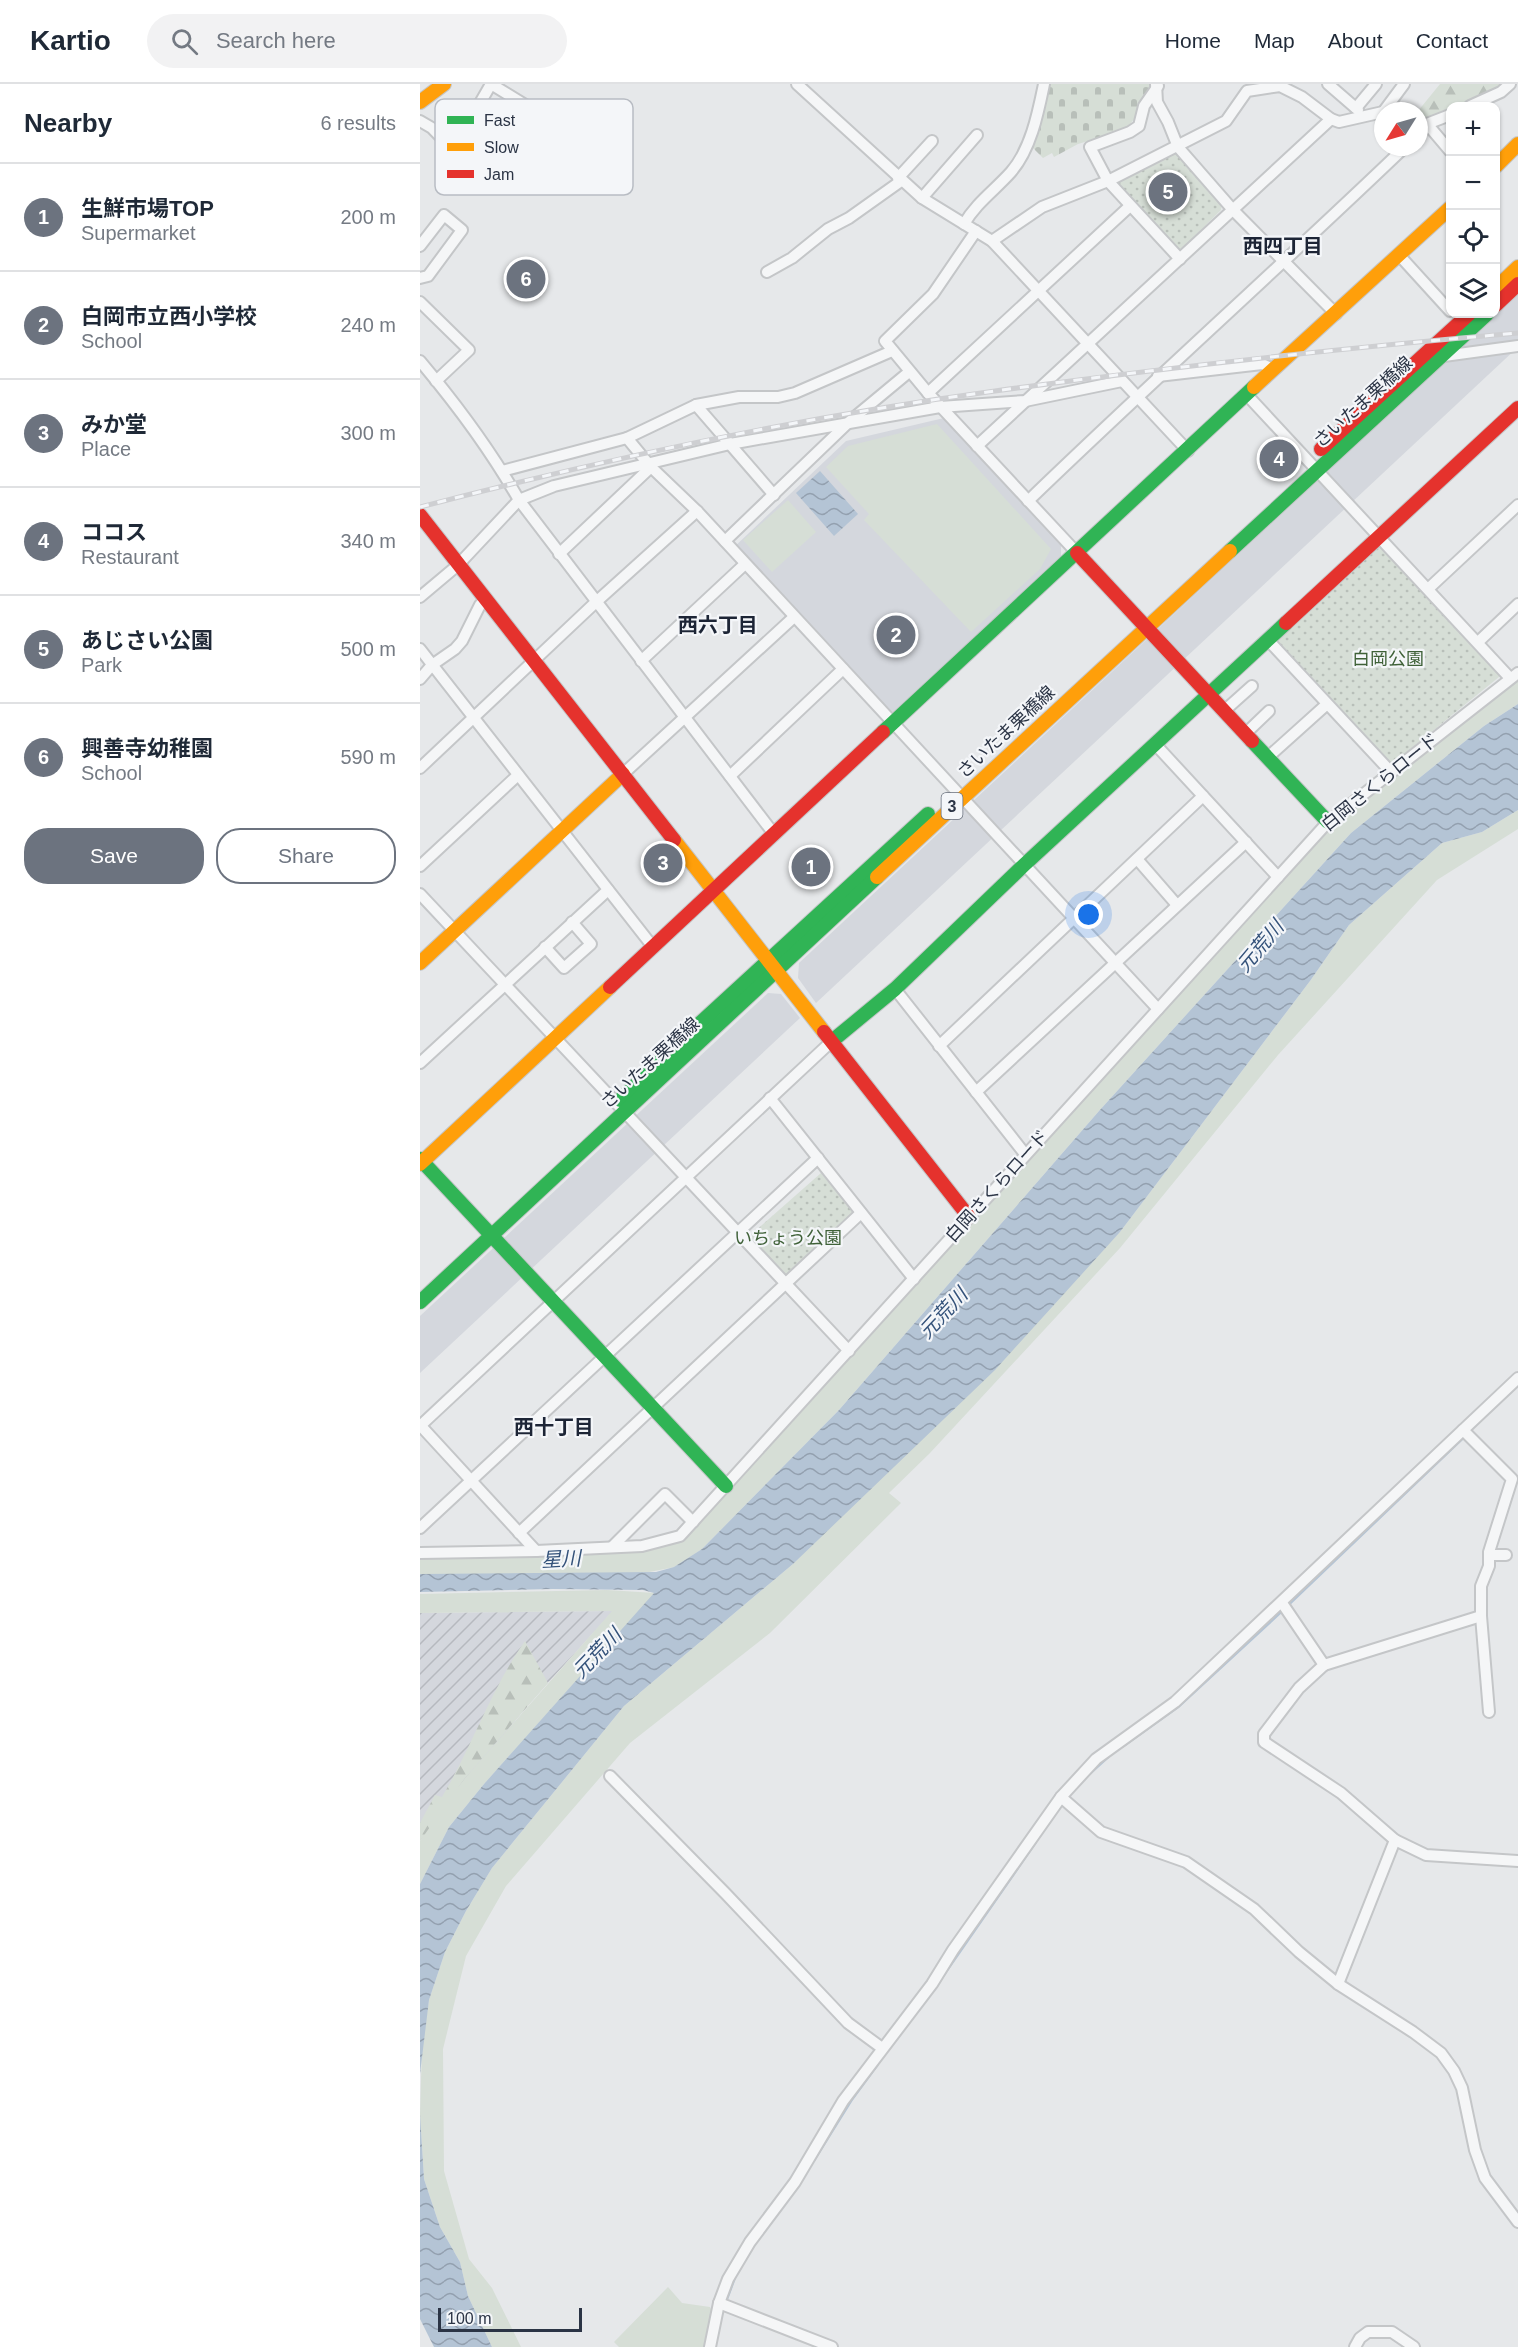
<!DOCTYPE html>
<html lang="en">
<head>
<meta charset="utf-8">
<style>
	:root { --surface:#fff; --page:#f2f2f3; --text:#1f2937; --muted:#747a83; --line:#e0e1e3; --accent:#6c737f }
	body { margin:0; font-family:Arial,"Noto Sans JP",sans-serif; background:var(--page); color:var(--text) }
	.controls { position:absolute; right:18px; top:18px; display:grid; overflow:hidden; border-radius:12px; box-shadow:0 2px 4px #0004 }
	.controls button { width:54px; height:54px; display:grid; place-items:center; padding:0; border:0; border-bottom:2px solid var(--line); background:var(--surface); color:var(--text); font:30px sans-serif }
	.compass { position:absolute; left:954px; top:18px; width:54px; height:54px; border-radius:50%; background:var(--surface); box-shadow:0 2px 4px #0004; rotate:233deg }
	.scale { position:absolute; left:18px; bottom:15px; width:144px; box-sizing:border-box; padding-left:6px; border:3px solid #2b3445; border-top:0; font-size:16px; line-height:21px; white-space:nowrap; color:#2b3445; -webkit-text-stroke:4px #f4f6f9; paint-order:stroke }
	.you { position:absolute; left:669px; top:831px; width:21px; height:21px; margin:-15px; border:4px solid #fff; border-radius:50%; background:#1a73e8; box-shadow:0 0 0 9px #1a73e833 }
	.badge { display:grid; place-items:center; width:39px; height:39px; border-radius:50%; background:var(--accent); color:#fff; font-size:20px; font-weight:700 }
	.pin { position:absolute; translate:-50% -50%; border:3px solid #fff; box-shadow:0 2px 6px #0006 }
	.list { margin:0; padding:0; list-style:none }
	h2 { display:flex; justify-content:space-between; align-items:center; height:78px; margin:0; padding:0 24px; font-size:26px }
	h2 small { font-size:20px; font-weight:400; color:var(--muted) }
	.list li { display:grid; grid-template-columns:39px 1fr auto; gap:18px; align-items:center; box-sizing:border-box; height:108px; padding:0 24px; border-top:2px solid var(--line) }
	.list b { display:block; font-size:22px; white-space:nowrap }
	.list p { margin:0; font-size:20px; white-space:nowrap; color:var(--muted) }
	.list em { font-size:20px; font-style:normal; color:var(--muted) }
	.actions { display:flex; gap:12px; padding:18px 24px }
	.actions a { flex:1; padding:14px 0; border:2px solid var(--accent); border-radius:24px; text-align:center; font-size:21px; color:var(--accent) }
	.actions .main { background:var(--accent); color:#fff }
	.icon { flex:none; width:33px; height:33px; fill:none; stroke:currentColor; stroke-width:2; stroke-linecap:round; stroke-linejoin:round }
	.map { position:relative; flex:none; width:1098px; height:2263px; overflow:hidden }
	header { display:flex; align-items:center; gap:36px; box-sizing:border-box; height:84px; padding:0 30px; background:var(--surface); border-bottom:2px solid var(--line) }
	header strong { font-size:28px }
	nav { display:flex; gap:33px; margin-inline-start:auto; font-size:21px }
	.search { width:420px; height:54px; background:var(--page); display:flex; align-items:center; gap:15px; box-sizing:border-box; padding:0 21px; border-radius:33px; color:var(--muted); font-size:22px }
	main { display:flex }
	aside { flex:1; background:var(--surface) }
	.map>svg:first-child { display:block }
</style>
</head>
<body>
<header>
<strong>Kartio</strong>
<div class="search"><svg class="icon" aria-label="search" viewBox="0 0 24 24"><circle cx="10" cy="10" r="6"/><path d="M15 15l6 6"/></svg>Search here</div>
<nav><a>Home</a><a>Map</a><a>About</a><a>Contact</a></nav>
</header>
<main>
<aside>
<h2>Nearby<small>6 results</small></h2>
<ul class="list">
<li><span class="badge">1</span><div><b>生鮮市場TOP</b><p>Supermarket</p></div><em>200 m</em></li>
<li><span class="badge">2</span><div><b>白岡市立西小学校</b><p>School</p></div><em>240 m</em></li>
<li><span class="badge">3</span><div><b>みか堂</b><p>Place</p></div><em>300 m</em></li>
<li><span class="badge">4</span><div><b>ココス</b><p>Restaurant</p></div><em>340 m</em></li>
<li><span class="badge">5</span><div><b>あじさい公園</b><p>Park</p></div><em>500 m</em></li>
<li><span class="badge">6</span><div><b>興善寺幼稚園</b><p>School</p></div><em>590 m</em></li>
</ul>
<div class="actions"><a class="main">Save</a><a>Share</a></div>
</aside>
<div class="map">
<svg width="1098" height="2263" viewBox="0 0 1098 2263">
	<defs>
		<pattern id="industrial-furrows" width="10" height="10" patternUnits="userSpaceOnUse" patternTransform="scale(1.5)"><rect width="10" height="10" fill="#d4d7dd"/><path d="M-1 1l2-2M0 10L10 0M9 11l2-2" fill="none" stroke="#b6b9bf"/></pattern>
		<pattern id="forest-firs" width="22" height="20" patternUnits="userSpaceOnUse" patternTransform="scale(1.5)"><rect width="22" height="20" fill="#d6ded6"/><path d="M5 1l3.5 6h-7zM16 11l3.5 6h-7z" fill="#b8bfb9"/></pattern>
		<pattern id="cemetery-stones" width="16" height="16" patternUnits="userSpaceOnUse" patternTransform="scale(1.5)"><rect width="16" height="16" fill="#d6ded6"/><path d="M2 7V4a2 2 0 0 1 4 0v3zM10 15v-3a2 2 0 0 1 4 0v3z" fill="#b8bfb9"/></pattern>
		<pattern id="park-dots" width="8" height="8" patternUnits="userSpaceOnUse" patternTransform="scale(1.5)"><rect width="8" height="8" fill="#d6ded6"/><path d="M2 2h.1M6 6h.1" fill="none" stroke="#b8bfb9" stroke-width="1.8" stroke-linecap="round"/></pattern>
		<pattern id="water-waves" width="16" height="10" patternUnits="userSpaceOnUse" patternTransform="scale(1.5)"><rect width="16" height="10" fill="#b4c4d5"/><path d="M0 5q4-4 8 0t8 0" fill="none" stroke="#93a0af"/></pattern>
	</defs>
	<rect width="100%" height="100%" fill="#e6e8ea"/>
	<g fill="#d4d7dd">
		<polygon points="1098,210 1098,263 396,919 378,894 379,879"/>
		<polygon points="524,334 641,458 641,473 472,630 312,465 426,357"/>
		<polygon points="348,909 361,910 380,934 0,1289 0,1232"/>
	</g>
	<polygon fill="url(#industrial-furrows)" points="193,1527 107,1622 0,1757 0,1529"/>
	<g fill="#d6ded6">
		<polygon points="517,340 631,465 620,485 551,548 444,436 449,430 406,383 428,362"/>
		<polygon points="368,416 396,448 352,488 323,456"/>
		<polygon points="1098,594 1098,620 1064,642 931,749 679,1027 419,1326 282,1465 255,1483 224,1489 0,1492 0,1475 106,1474 219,1468 263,1455 913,740"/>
		<polygon points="1098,726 1098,745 1017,796 858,971 700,1164 510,1369 469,1409 481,1419 350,1549 210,1659 86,1802 46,1872 23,1965 24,2087 49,2175 72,2204 101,2263 72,2263 48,2212 40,2178 20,2143 4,2095 0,2030 2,1963 9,1916 25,1868 46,1827 72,1784 204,1622 373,1480 700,1148 890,897 929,841 1022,759 1062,748"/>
		<polygon points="187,1506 235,1509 64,1700 29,1743 0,1800 0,1757 9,1742 45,1694 192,1527 0,1529 0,1510"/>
		<polygon points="248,2203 262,2219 290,2223 293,2229 287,2263 199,2263 194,2258"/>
	</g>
	<g fill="url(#forest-firs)">
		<polygon points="1020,0 1083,0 1078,5 1038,22 1030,22 1030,26 999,40 998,27"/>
		<path d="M105,1557L128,1599L45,1694L0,1757V1739L15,1711L22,1713C52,1663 71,1605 105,1557Z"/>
	</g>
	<polygon fill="url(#cemetery-stones)" points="627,0 732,0 733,4 716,33 705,46 658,60 634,73 632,69 623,74 611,62"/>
	<g fill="url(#park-dots)">
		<polygon points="756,67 802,118 801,126 759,168 693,98"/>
		<polygon points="961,460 1080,590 1079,593 972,680 967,679 855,558"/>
		<polygon points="401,1089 434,1129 363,1194 326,1155"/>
	</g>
	<g fill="url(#water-waves)">
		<polygon points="400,387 438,430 414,452 376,409"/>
		<polygon points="1098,620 1098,726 1062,748 1022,759 929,841 890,897 700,1148 575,1286 373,1480 204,1622 72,1784 46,1827 25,1868 9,1916 0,1990 0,1800 29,1743 64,1700 234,1509 223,1506 133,1505 0,1508 0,1490 236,1488 254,1483 282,1465 419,1326 679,1027 931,749 1064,642"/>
		<polygon points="0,2030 4,2095 20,2143 40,2178 48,2212 72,2263 14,2263 0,2235"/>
	</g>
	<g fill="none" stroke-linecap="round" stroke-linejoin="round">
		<g stroke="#b4c4d5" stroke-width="3">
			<polyline points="1049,1347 1098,1301"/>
			<polyline points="867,1522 1045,1352"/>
			<polyline points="703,1662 759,1622 863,1526"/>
			<polyline points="667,1692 688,1673"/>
			<polyline points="518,1899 615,1759"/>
			<polyline points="394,2076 432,2015 457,1981"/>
			<polyline points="306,2217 316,2190"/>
		</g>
		<defs>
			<g id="street">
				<polyline points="71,0 52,33 99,77"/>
				<polyline points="71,0 115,27"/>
				<polyline points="377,0 502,114 572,157 768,367"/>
				<polyline points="736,0 737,18 748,38 758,63 813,126 916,230"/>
				<polyline points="908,0 938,26"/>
				<polyline points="738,2 724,22 719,42 710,48 670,63 688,97 760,175"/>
				<polyline points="1050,22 1081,8 1090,0"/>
				<polyline points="936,24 956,0"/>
				<polyline points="964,27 984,0"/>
				<polyline points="0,37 12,44 46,79"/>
				<polyline points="1008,41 1030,67"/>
				<polyline points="999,43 1030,31"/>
				<polyline points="478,94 512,57"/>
				<polyline points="502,114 557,51"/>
				<path d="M544,140C556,119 575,106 591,88C611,65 618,29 624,0"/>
				<polyline points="556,147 513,210 465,257 508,309 657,469"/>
				<polyline points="572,157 622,123 688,97 806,37 827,7 860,2 882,13 911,35 919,38 963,28"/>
				<polyline points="0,162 24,131 42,146 8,192 0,194"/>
				<polyline points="979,171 1030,227"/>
				<polyline points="347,188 372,174 408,145 429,134 481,97"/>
				<polyline points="0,218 49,266 16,297"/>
				<polyline points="472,267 375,309 358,313 319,313 276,321 207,354 231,383 277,427 738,925"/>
				<polyline points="1024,272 1098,262"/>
				<path d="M0,277C37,321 71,367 99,416L354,750"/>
				<polyline points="738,292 842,280 853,285"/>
				<polyline points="508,309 710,122"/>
				<polyline points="827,311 1090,594"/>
				<polyline points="276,321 354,411"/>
				<polyline points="557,362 911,35"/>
				<polyline points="82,387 207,354"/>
				<path d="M608,417C732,297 861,182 985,63"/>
				<polyline points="305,457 430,337 489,288"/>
				<polyline points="139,470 231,383"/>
				<polyline points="1008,505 1098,421"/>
				<polyline points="0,513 38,481 99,416 134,402 310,360 520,323 605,317 702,297"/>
				<polyline points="848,556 971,688"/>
				<polyline points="1058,558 1098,520"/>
				<polyline points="0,565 233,863"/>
				<polyline points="221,577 325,480"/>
				<polyline points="0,595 12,581 35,565 42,557 60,521 66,515"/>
				<polyline points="804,627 832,602"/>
				<polyline points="825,650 849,627"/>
				<polyline points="735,660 858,793"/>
				<polyline points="847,674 906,621"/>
				<polyline points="0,684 176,518 277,427"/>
				<polyline points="203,690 374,533"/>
				<polyline points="310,692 423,585"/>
				<polyline points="717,775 757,821"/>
				<polyline points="0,782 98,691"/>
				<polyline points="0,810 429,1267"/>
				<polyline points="125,863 144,884 171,860 152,838"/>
				<polyline points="475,905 605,1070"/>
				<polyline points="519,962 783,712"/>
				<polyline points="0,979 188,806"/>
				<polyline points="556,1008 826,758"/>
				<polyline points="350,1014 494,1195"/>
				<polyline points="0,1341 116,1467"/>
				<polyline points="0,1342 412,957"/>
				<polyline points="1043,1346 1092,1395 1069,1468 1069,1482 1061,1502 1061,1532 1069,1628"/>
				<polyline points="0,1444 398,1074"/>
				<polyline points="99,1449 441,1129"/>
				<polyline points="192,1463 245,1410 273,1438"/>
				<polyline points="0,1469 116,1467 222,1462 260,1452 908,738 1098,589"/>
				<polyline points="1069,1471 1086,1471"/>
				<polyline points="862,1519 904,1581 879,1604 844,1650 844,1658 921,1709 975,1756 1006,1771 1098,1777"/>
				<polyline points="904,1581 1061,1532"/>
				<polyline points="190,1692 306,1810 428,1939 462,1964"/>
				<polyline points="641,1713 681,1748 766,1778 834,1825 879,1868 918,1900 993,1948 1021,1969 1034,1987 1042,2004 1055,2066 1065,2094 1098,2138"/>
				<polyline points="918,1900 975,1756"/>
				<polyline points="299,2219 412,2263"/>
				<polyline points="290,2263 299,2219 308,2195 330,2158 375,2098 423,2017 512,1900 533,1866 641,1713 676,1675 755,1618 1098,1294"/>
				<polyline points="935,2263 940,2254 948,2248 972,2248 994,2263"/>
			</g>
			<g id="fast">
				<polyline points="810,467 1067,230"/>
				<polyline points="463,648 834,303"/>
				<polyline points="832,657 908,738"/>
				<polyline points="412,957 475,905 604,781 866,539"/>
				<polyline points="200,1016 278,941 508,730"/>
				<polyline points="0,1075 306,1402"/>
				<polyline points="0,1218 457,793"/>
			</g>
			<g id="slow">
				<polyline points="0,18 24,0"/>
				<polyline points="1076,82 1098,60"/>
				<polyline points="1076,204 1098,183"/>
				<polyline points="834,303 1030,124"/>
				<polyline points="254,756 404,948"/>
				<polyline points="457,793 810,467"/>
				<polyline points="0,879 203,690"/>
				<polyline points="0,1080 190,903"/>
			</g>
			<g id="jam">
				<polyline points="1076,221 1098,200"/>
				<polyline points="901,365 1049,230"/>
				<polyline points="0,431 254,756"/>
				<polyline points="657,469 832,657"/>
				<polyline points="866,539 1098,324"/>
				<polyline points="190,903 463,648"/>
				<polyline points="404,948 549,1133"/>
			</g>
		</defs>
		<use href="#street" stroke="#c4c6c8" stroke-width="14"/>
		<use href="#fast" stroke="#c4c6c8" stroke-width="16"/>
		<use href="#slow" stroke="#c4c6c8" stroke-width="16"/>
		<use href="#jam" stroke="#c4c6c8" stroke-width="16"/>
		<use href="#street" stroke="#f5f6f7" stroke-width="10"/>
		<use href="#fast" stroke="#30b455" stroke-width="14"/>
		<use href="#slow" stroke="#ff9f0a" stroke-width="14"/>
		<use href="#jam" stroke="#e5322d" stroke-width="14"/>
		<defs>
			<path id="rail" d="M0,423C189,374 382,333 575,307C749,283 923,264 1098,249"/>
		</defs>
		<use href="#rail" stroke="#cecfd2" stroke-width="5"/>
		<use href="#rail" stroke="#f4f6f9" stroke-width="3" stroke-dasharray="9" stroke-linecap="butt"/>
	</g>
	<g text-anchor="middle" stroke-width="4.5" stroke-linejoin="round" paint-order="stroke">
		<rect fill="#f4f6f9" stroke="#676e7b" stroke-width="1.5" x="521.5" y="709" width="21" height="26" rx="4.5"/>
		<g font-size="16" font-weight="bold" fill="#2b3445">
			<text x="532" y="728">3</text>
		</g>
		<g font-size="18" fill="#2b3445" stroke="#f4f6f9">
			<text transform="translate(943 318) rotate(-42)" y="6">さいたま栗橋線</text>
			<text transform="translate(586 648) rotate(-43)" y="6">さいたま栗橋線</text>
			<text transform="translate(960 698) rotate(-39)" y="6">白岡さくらロード</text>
			<text transform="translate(230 979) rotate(-42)" y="6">さいたま栗橋線</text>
			<text transform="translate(577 1102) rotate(-48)" y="6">白岡さくらロード</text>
		</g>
		<g font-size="18" fill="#3f6138" stroke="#f4f6f9">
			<text x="968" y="581">白岡公園</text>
			<text x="368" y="1160">いちょう公園</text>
		</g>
		<g font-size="20" font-weight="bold" fill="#1d2536" stroke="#f4f6f9">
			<text x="863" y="169">西四丁目</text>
			<text x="298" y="548">西六丁目</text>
			<text x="134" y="1350">西十丁目</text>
		</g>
		<g font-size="20" font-style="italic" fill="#34527a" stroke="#f4f6f9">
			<text transform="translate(840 862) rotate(-50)" y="7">元荒川</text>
			<text transform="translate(523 1229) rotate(-47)" y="7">元荒川</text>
			<text transform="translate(141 1475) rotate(-3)" y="7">星川</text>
			<text transform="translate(177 1569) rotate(-46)" y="7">元荒川</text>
		</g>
	</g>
	<rect x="15" y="15" width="198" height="96" rx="9" fill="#f4f6f9" stroke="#b8bcc3" stroke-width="1.5"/>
	<rect x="27" y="32" width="27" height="8" fill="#30b455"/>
	<rect x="27" y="59" width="27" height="8" fill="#ff9f0a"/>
	<rect x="27" y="86" width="27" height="8" fill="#e5322d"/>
	<g font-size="16" fill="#2b3445">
		<text x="64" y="42">Fast</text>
		<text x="64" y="69">Slow</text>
		<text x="64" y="96">Jam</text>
	</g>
</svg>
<div class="controls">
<button>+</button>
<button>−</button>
<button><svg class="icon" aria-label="locate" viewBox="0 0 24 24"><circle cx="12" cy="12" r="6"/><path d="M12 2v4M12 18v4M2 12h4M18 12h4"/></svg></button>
<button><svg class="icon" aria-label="layers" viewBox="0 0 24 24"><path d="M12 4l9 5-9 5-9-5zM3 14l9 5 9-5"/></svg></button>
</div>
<svg class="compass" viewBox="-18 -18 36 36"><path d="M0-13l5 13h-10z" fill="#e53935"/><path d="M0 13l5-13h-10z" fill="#747a83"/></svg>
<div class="scale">100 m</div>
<div class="you"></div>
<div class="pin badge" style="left:391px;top:783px">1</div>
<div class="pin badge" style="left:476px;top:551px">2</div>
<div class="pin badge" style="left:243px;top:779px">3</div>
<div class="pin badge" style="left:859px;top:375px">4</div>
<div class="pin badge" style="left:748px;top:108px">5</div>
<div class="pin badge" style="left:106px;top:195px">6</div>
</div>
</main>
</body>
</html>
